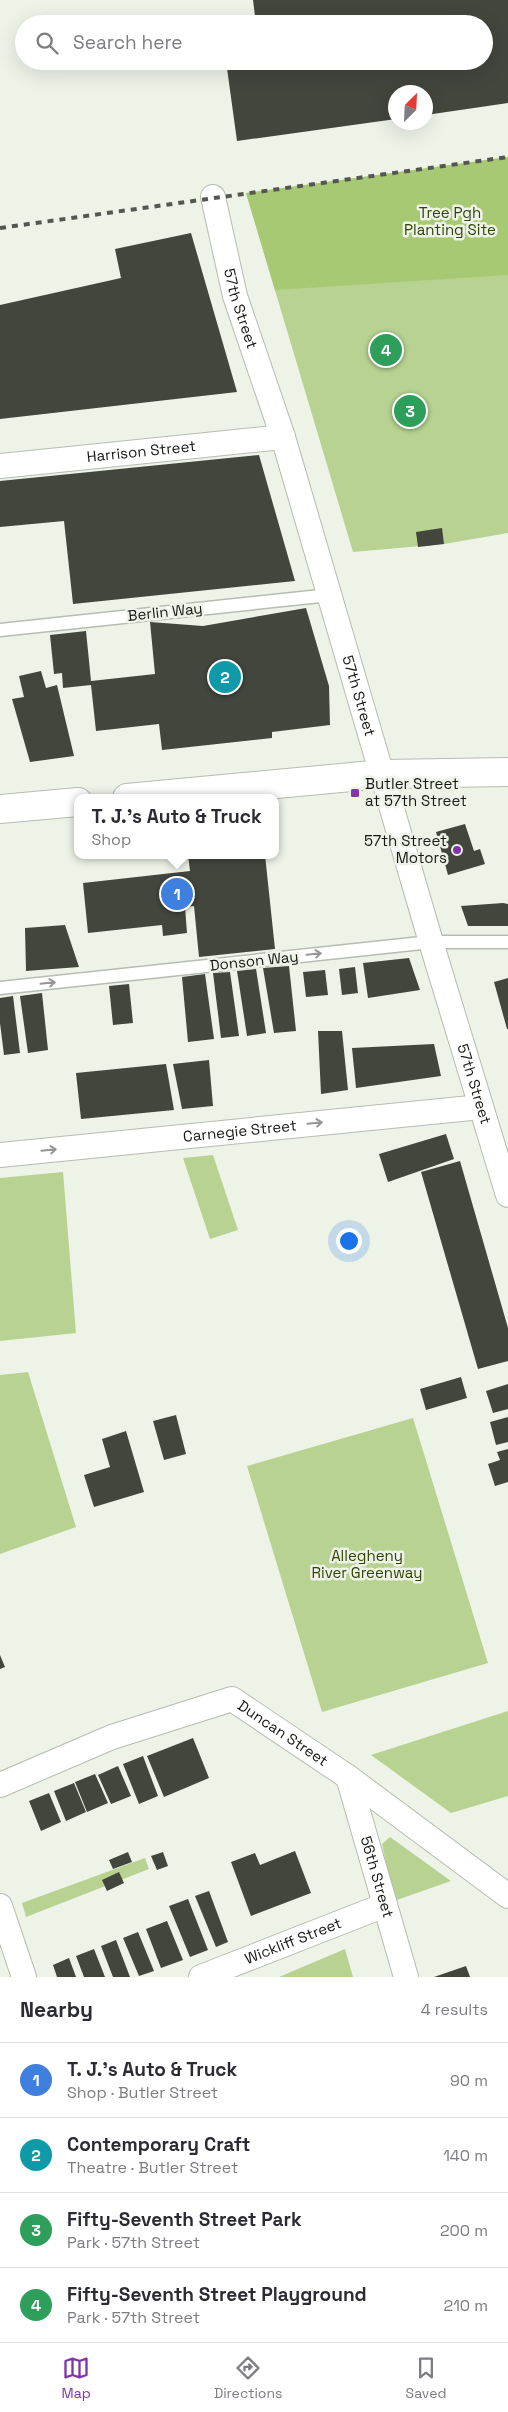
<!DOCTYPE html>
<html lang="en">
<head>
<meta charset="utf-8">
<style>
	:root { --surface:#fff; --page:#f7f7f7; --text:#2b2b33; --muted:#7c7c81; --line:#e1e1e2; --accent:#8135a6 }
	body { margin:0; font-family:"Space Grotesk",sans-serif; background:var(--page); color:var(--text) }
	.compass { position:absolute; left:388px; top:85px; width:45px; height:45px; border-radius:50%; background:var(--surface); box-shadow:0 5px 20px #0002; rotate:24deg }
	.you { position:absolute; left:348px; top:1240px; width:18px; height:18px; margin:-12px; border:4px solid #fff; border-radius:50%; background:#1a73e8; box-shadow:0 0 0 8px #1a73e833 }
	.badge { display:grid; place-items:center; width:32px; height:32px; border-radius:50%; background:var(--accent); color:#fff; font-size:16px; font-weight:700 }
	.pin { position:absolute; translate:-50% -50%; border:2px solid #fff; box-shadow:0 1px 5px #0006 }
	.popup { position:absolute; left:74px; top:794px; width:205px; height:65px; box-sizing:border-box; display:grid; place-content:center; border-radius:10px; background:var(--surface); filter:drop-shadow(0 1px 4px #0005); font-size:16px; white-space:nowrap; color:var(--muted) }
	.popup b { font-size:19px; color:var(--text) }
	.popup::after { content:''; position:absolute; left:50%; top:100%; margin-left:-10px; border:10px solid transparent; border-top-color:var(--surface) }
	.list { margin:0; padding:0; list-style:none }
	h2 { display:flex; justify-content:space-between; align-items:center; height:65px; margin:0; padding:0 20px; font-size:21px }
	h2 small { font-size:16px; font-weight:400; color:var(--muted) }
	.list li { display:grid; grid-template-columns:32px 1fr auto; gap:15px; align-items:center; box-sizing:border-box; height:75px; padding:0 20px; border-top:1px solid var(--line) }
	.list b { display:block; font-size:19px; white-space:nowrap }
	.list p { margin:0; font-size:16px; white-space:nowrap; color:var(--muted) }
	.list em { font-size:16px; font-style:normal; color:var(--muted) }
	.icon { flex:none; width:28px; height:28px; fill:none; stroke:currentColor; stroke-width:2; stroke-linecap:round; stroke-linejoin:round }
	.map { position:relative; flex:none; width:508px; height:1977px; overflow:hidden }
	.search { position:absolute; background:var(--surface); box-shadow:0 5px 20px #0002; left:15px; right:15px; top:15px; height:55px; display:flex; align-items:center; gap:12px; box-sizing:border-box; padding:0 18px; border-radius:28px; color:var(--muted); font-size:19px }
	.sheet { height:365px; background:var(--surface) }
	nav { display:flex; justify-content:space-around; align-items:center; box-sizing:border-box; height:70px; border-top:1px solid var(--line); background:var(--surface); font-size:14px; color:var(--muted) }
	nav a { display:grid; justify-items:center; gap:2px }
	nav .on { color:var(--accent) }
	.map>svg:first-child { display:block }
</style>
</head>
<body>
<div class="map">
<svg width="508" height="1977" viewBox="0 0 508 1977">
	<rect width="100%" height="100%" fill="#eef3e8"/>
	<g fill="#b8d292">
		<polygon points="508,157 508,533 444,544 353,552 246,193"/>
		<polygon points="213,1155 238,1230 210,1239 183,1158"/>
		<polygon points="63,1172 76,1333 0,1341 0,1178"/>
		<polygon points="28,1372 76,1527 0,1554 0,1375"/>
		<polygon points="413,1418 488,1663 322,1712 247,1466"/>
		<polygon points="508,1711 508,1796 451,1813 371,1755"/>
		<polygon points="390,1837 451,1881 394,1901 382,1844"/>
		<polygon points="145,1858 149,1869 26,1917 22,1903"/>
		<polygon points="345,1949 353,1977 279,1977"/>
	</g>
	<polygon fill="#a8c974" points="508,157 508,275 275,290 246,193"/>
	<g fill="#42463d">
		<polygon points="253,0 508,0 508,103 426,115 426,92 396,92 396,119 237,141 226,61 484,61 484,24 256,24"/>
		<polygon points="191,233 237,392 0,419 0,305 121,278 115,249"/>
		<polygon points="259,455 295,581 73,604 64,521 0,527 0,481"/>
		<polygon points="442,528 444,544 418,547 416,532"/>
		<polygon points="306,608 329,686 330,725 272,732 272,738 162,750 159,724 96,731 91,685 63,688 62,673 54,674 50,635 86,631 91,681 155,674 150,622 203,626"/>
		<polygon points="41,671 46,688 57,685 74,756 30,762 12,699 24,697 19,676"/>
		<polygon points="465,824 474,851 480,849 485,864 448,875 436,832"/>
		<polygon points="188,855 265,855 275,949 199,957 194,906 185,907 187,933 163,936 162,925 88,933 83,883 190,871"/>
		<polygon points="503,903 508,904 508,926 468,926 461,906"/>
		<polygon points="65,925 79,967 26,971 25,928"/>
		<polygon points="409,958 420,990 368,998 363,963"/>
		<polygon points="289,966 296,1031 274,1033 263,968"/>
		<polygon points="355,967 358,993 342,995 339,969"/>
		<polygon points="256,969 266,1033 247,1036 237,971"/>
		<polygon points="325,970 328,995 306,997 303,972"/>
		<polygon points="230,972 239,1036 221,1038 213,973"/>
		<polygon points="205,974 214,1039 188,1042 182,977"/>
		<polygon points="508,978 508,1029 507,1029 494,982"/>
		<polygon points="129,984 133,1023 113,1025 109,986"/>
		<polygon points="42,993 48,1050 28,1053 20,996"/>
		<polygon points="13,996 20,1053 4,1055 0,1023 0,998"/>
		<polygon points="318,1031 342,1031 348,1090 321,1094"/>
		<polygon points="434,1044 441,1076 356,1088 352,1048"/>
		<polygon points="209,1060 213,1106 182,1109 173,1064"/>
		<polygon points="166,1064 174,1110 81,1119 76,1073"/>
		<polygon points="446,1134 454,1159 388,1182 379,1154"/>
		<polygon points="460,1161 508,1328 508,1361 478,1369 421,1172"/>
		<polygon points="461,1377 467,1398 426,1410 420,1389"/>
		<polygon points="508,1384 508,1409 493,1413 486,1391"/>
		<polygon points="176,1415 186,1454 164,1460 153,1421"/>
		<polygon points="508,1417 508,1442 496,1445 490,1422"/>
		<polygon points="126,1431 144,1492 94,1507 84,1475 110,1467 102,1439"/>
		<polygon points="508,1449 508,1482 495,1486 488,1464 500,1460 497,1452"/>
		<polygon points="0,1655 5,1667 0,1669"/>
		<polygon points="193,1738 209,1778 164,1797 147,1756"/>
		<polygon points="143,1756 158,1796 139,1804 123,1764"/>
		<polygon points="118,1766 131,1796 111,1804 98,1775"/>
		<polygon points="95,1774 108,1803 87,1812 75,1782"/>
		<polygon points="74,1783 86,1812 66,1821 54,1791"/>
		<polygon points="49,1793 61,1822 41,1831 29,1801"/>
		<polygon points="295,1851 311,1893 251,1916 231,1862 255,1853 260,1865"/>
		<polygon points="128,1852 132,1862 113,1869 109,1860"/>
		<polygon points="163,1852 168,1866 157,1870 151,1856"/>
		<polygon points="119,1872 124,1883 107,1891 102,1880"/>
		<polygon points="209,1891 228,1942 216,1947 195,1896"/>
		<polygon points="188,1899 208,1950 190,1957 169,1906"/>
		<polygon points="167,1921 183,1960 161,1968 146,1929"/>
		<polygon points="138,1932 154,1971 139,1976 123,1938"/>
		<polygon points="116,1940 119,1948 130,1977 113,1977 101,1946"/>
		<polygon points="94,1949 105,1977 84,1977 76,1956"/>
		<polygon points="69,1958 76,1977 57,1977 53,1965"/>
		<polygon points="466,1966 470,1977 434,1977"/>
	</g>
	<g fill="none" stroke-linecap="round" stroke-linejoin="round">
		<defs>
			<g id="lane">
				<polyline points="0,630 330,595"/>
				<polyline points="0,988 431,942 508,942"/>
			</g>
			<g id="street">
				<path id="s1" d="M213,197L235,296L283,437L431,942L508,1195"/>
				<path id="s2" d="M0,466L283,437"/>
				<path id="s3" d="M0,1155L481,1107"/>
				<path id="s4" d="M348,1777L406,1977"/>
				<path id="s5" d="M0,1785L112,1737L232,1699L348,1777L508,1896"/>
				<polyline points="0,1906 24,1977"/>
				<path id="s6" d="M201,1977L385,1905"/>
			</g>
			<g id="secondary">
				<polyline points="127,798 383,774 508,772"/>
				<polyline points="0,809 78,802"/>
			</g>
		</defs>
		<use href="#lane" stroke="#b7bcb1" stroke-width="15"/>
		<use href="#street" stroke="#b7bcb1" stroke-width="26"/>
		<use href="#secondary" stroke="#b7bcb1" stroke-width="30"/>
		<use href="#lane" stroke="#fff" stroke-width="12"/>
		<use href="#street" stroke="#fff" stroke-width="24"/>
		<use href="#secondary" stroke="#fff" stroke-width="28"/>
		<polyline stroke="#545751" stroke-width="4" stroke-dasharray="6 6" stroke-linecap="butt" points="0,228 508,157"/>
	</g>
	<defs><path id="oneway-shaft" d="M-6 0H5M1.5-3L5.5 0L1.5 3" fill="none" stroke-width="1.6" stroke-linecap="round" stroke-linejoin="round" transform="scale(1.25)"/></defs>
	<g stroke="#969795">
		<use href="#oneway-shaft" transform="translate(314 954) rotate(-6)"/>
		<use href="#oneway-shaft" transform="translate(48 983) rotate(-6)"/>
		<use href="#oneway-shaft" transform="translate(315 1123) rotate(-6)"/>
		<use href="#oneway-shaft" transform="translate(49 1150) rotate(-6)"/>
	</g>
	<g fill="#8135a6" stroke="#eef3e8" stroke-width="2">
		<rect x="350" y="788" width="10" height="10" rx="2.5"/>
		<circle cx="457" cy="850" r="5"/>
	</g>
	<g text-anchor="middle" stroke-width="5" stroke-linejoin="round" paint-order="stroke">
		<g font-size="15" fill="#2f4302" stroke="#eef3e8">
			<text x="450" y="218">Tree Pgh<tspan x="450" dy="17">Planting Site</tspan></text>
			<text x="367" y="1561">Allegheny<tspan x="367" dy="17">River Greenway</tspan></text>
		</g>
		<g font-size="15" fill="#161814" stroke="#eef3e8">
			<text dy="5" stroke="none"><textPath href="#s1" startOffset="115">57th Street</textPath></text>
			<text dy="5" stroke="none"><textPath href="#s2" startOffset="142">Harrison Street</textPath></text>
			<text transform="translate(165 612) rotate(-6)" y="5">Berlin Way</text>
			<text dy="5" stroke="none"><textPath href="#s1" startOffset="520">57th Street</textPath></text>
			<text transform="translate(254 961) rotate(-6)" y="5">Donson Way</text>
			<text dy="5" stroke="none"><textPath href="#s1" startOffset="925">57th Street</textPath></text>
			<text dy="5" stroke="none"><textPath href="#s3" startOffset="241">Carnegie Street</textPath></text>
			<text dy="5" stroke="none"><textPath href="#s5" startOffset="309">Duncan Street</textPath></text>
			<text dy="5" stroke="none"><textPath href="#s4" startOffset="104">56th Street</textPath></text>
			<text dy="5" stroke="none"><textPath href="#s6" startOffset="99">Wickliff Street</textPath></text>
		</g>
		<g font-size="15" fill="#161814" stroke="#eef3e8" text-anchor="start">
			<text x="365" y="789">Butler Street<tspan x="365" dy="17">at 57th Street</tspan></text>
			<text x="447" y="846" text-anchor="end">57th Street<tspan x="447" dy="17">Motors</tspan></text>
		</g>
	</g>
</svg>
<svg class="compass" viewBox="-18 -18 36 36"><path d="M0-13l5 13h-10z" fill="#e53935"/><path d="M0 13l5-13h-10z" fill="#7c7c81"/></svg>
<div class="you"></div>
<div class="pin badge" style="left:177px;top:894px;background:#3f7fe0">1</div>
<div class="popup"><b>T. J.'s Auto &amp; Truck</b>Shop</div>
<div class="pin badge" style="left:225px;top:677px;background:#0f9aa8">2</div>
<div class="pin badge" style="left:410px;top:411px;background:#2e9e5b">3</div>
<div class="pin badge" style="left:386px;top:350px;background:#2e9e5b">4</div>
<div class="search"><svg class="icon" aria-label="search" viewBox="0 0 24 24"><circle cx="10" cy="10" r="6"/><path d="M15 15l6 6"/></svg>Search here</div>
</div>
<section class="sheet">
<h2>Nearby<small>4 results</small></h2>
<ul class="list">
<li><span class="badge" style="background:#3f7fe0">1</span><div><b>T. J.'s Auto &amp; Truck</b><p>Shop · Butler Street</p></div><em>90 m</em></li>
<li><span class="badge" style="background:#0f9aa8">2</span><div><b>Contemporary Craft</b><p>Theatre · Butler Street</p></div><em>140 m</em></li>
<li><span class="badge" style="background:#2e9e5b">3</span><div><b>Fifty-Seventh Street Park</b><p>Park · 57th Street</p></div><em>200 m</em></li>
<li><span class="badge" style="background:#2e9e5b">4</span><div><b>Fifty-Seventh Street Playground</b><p>Park · 57th Street</p></div><em>210 m</em></li>
</ul>
</section>
<nav>
<a class="on"><svg class="icon" aria-label="map" viewBox="0 0 24 24"><path d="M3 6l6-2 6 2 6-2v14l-6 2-6-2-6 2zM9 4v14M15 6v14"/></svg>Map</a>
<a><svg class="icon" aria-label="directions" viewBox="0 0 24 24"><path d="M12 3l9 9-9 9-9-9zM9 14v-3h6M13 9l2 2-2 2"/></svg>Directions</a>
<a><svg class="icon" aria-label="saved" viewBox="0 0 24 24"><path d="M7 4h10v16l-5-4-5 4z"/></svg>Saved</a>
</nav>
</body>
</html>
